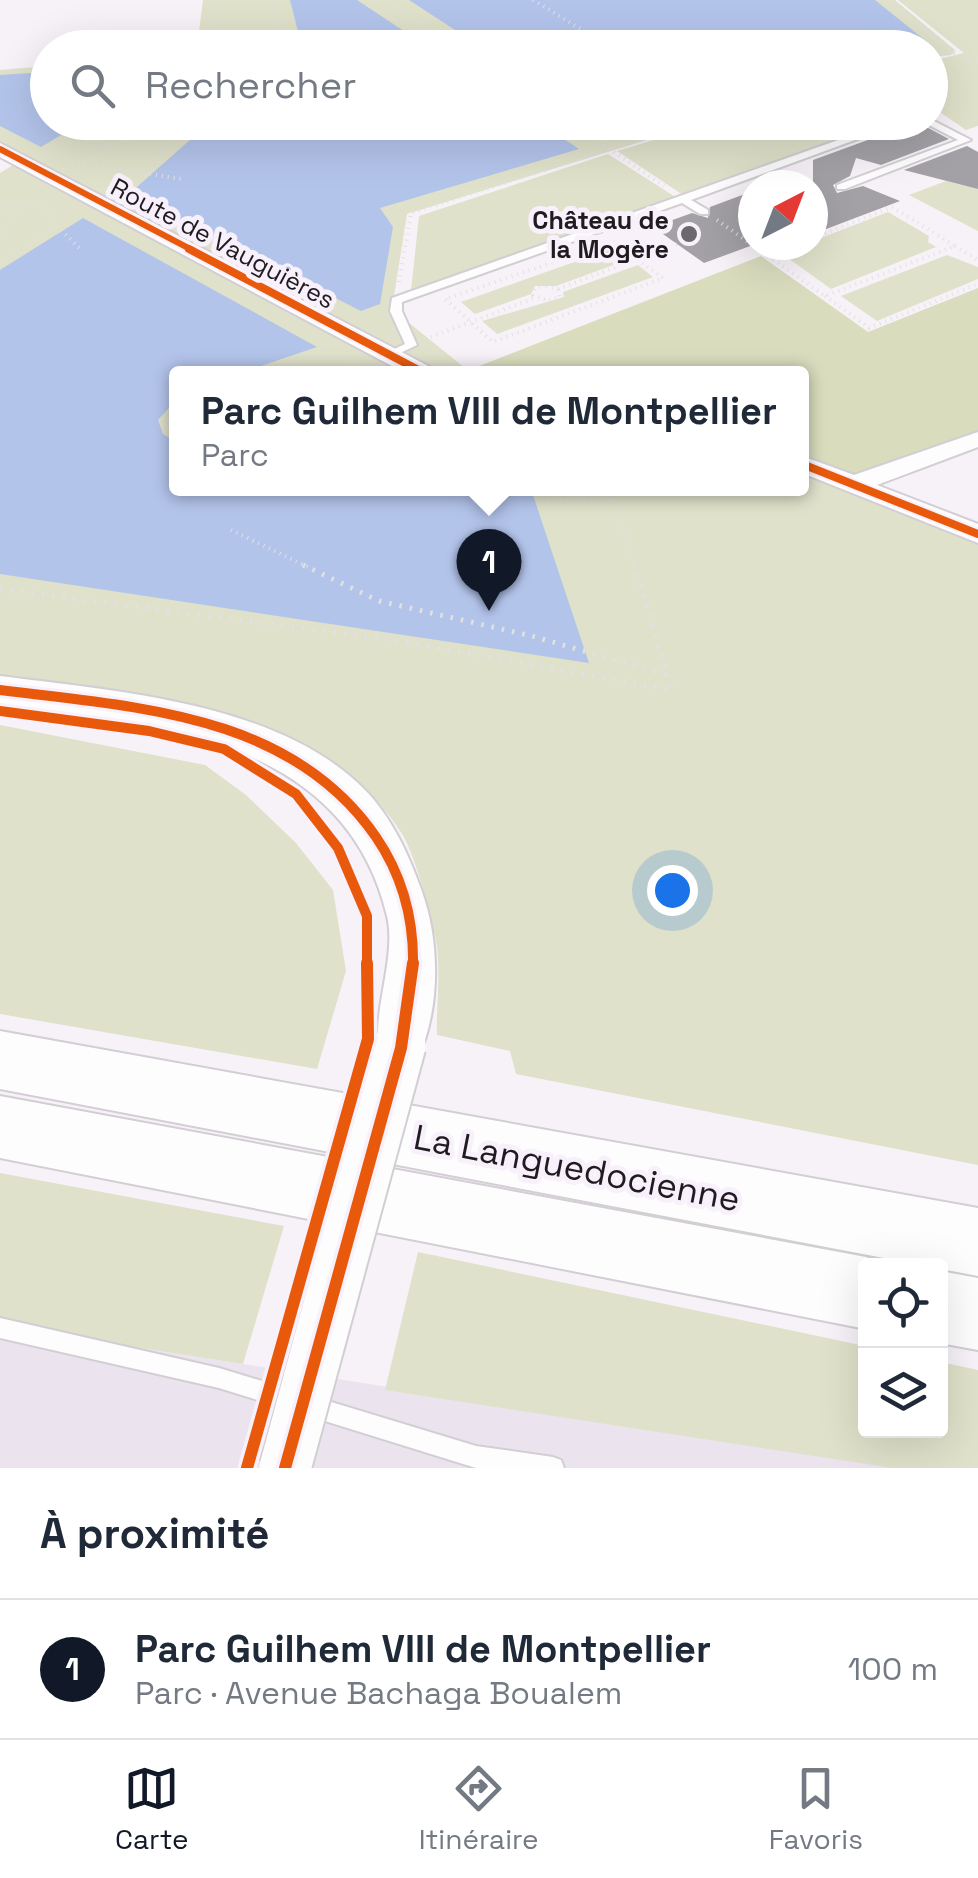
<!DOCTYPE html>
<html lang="fr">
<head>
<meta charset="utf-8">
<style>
	:root { --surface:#fff; --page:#f6f6f7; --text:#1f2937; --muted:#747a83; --line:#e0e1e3; --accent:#111827 }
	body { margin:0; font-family:"Space Grotesk",sans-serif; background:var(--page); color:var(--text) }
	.controls { position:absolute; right:30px; bottom:30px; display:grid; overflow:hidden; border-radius:10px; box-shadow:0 10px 40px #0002 }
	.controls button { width:90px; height:90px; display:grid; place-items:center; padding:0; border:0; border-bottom:2px solid var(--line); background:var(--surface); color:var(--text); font:50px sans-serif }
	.compass { position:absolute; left:738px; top:170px; width:90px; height:90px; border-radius:50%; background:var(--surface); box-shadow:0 10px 40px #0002; rotate:42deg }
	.you { position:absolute; left:672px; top:890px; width:35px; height:35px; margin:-25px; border:8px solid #fff; border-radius:50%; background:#1a73e8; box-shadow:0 0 0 15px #1a73e833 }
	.badge { display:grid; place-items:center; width:65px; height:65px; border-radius:50%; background:var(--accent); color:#fff; font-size:32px; font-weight:700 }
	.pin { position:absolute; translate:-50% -82px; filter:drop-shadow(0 2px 5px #0008) }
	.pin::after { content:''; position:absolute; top:52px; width:35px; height:30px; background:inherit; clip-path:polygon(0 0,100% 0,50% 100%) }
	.popup { position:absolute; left:169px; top:366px; width:640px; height:130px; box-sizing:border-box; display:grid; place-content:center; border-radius:10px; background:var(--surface); filter:drop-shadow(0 2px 8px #0005); font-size:32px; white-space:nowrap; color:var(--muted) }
	.popup b { font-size:38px; color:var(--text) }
	.popup::after { content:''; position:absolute; left:50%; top:100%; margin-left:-20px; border:20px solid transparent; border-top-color:var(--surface) }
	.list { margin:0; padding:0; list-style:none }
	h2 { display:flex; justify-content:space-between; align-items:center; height:130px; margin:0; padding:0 40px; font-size:42px }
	h2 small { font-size:32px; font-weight:400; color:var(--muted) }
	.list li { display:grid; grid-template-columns:65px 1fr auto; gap:30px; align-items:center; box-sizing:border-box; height:140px; padding:0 40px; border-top:2px solid var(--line) }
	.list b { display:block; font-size:38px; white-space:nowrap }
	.list p { margin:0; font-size:32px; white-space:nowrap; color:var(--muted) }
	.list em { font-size:32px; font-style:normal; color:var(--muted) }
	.icon { flex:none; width:55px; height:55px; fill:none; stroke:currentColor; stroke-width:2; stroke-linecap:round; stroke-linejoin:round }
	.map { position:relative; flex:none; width:978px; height:1468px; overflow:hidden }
	.search { position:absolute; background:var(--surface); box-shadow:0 10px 40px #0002; left:30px; right:30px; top:30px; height:110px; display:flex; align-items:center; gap:25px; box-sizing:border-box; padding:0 35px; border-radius:55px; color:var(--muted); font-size:38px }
	.sheet { height:270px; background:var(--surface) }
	nav { display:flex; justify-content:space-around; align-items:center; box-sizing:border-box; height:140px; border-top:2px solid var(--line); background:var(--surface); font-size:28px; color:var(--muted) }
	nav a { display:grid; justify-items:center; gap:5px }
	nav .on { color:var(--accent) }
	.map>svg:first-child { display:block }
</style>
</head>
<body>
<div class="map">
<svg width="978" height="1468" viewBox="0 0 978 1468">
	<rect width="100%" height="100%" fill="#f7f2f8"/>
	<polygon fill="#ebe3ee" points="0,1326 243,1364 902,1468 0,1468"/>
	<g fill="#dfe1ca">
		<polygon points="203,0 895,0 955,50 951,55 931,57 930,48 197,47"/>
		<polygon points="898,0 978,0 978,126 966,130 931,106 931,61 964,53"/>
		<path d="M47,66L48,122L702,123L407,214L392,309L471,373L176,374V488H802V470L978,541V1165L516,1074L510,1051L437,1035C436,1004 442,966 435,936C429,909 415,855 402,834C320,703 136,701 0,682V173L28,156L0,141V70Z"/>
		<polygon points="710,123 889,123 683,195 617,151"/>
		<polygon points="608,154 677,198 411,291 419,216"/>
		<polygon points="946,181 978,189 978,231 909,195"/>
		<polygon points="888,212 929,236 928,242 936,247 831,289 781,253 813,245 813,241"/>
		<polygon points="614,248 630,259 556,286 535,286 531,294 475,314 461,302"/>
		<polygon points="947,255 978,267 978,279 877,321 841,296"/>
		<polygon points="638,265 653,277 497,334 482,321 564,297 563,292"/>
		<polygon points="0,725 205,765 246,795 296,843 333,890 346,971 317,1069 0,1014"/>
		<polygon points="0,1173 284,1226 243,1364 0,1326"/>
		<polygon points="418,1252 865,1346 866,1430 940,1430 941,1362 978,1370 978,1468 893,1468 385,1390"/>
	</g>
	<polygon fill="#d9dcbd" points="761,256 868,332 978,288 978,439 858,483 802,456 802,374 469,370"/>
	<g fill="#b3c4eb">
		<polygon points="290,0 357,0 428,47 302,47"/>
		<polygon points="409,0 875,0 931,45 481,47"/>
		<polygon points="47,72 48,122 81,123 41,147 0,126 0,75"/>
		<polygon points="209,123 540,123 579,149 380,208 393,227 380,304 361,311 129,194"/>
		<polygon points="83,218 317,347 240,373 176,374 176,400 158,420 163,434 176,442 176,488 531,489 589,663 0,574 0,270"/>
	</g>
	<g fill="#a4a1a6">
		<polygon points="917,122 949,139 881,165 856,158 850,176 833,185 837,193 863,186 900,201 813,234 813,160"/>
		<polygon points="967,146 978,152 978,189 904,170"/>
		<polygon points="753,191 753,245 704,263 653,227 692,213 708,218 710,207"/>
	</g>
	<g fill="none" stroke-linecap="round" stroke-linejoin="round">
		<defs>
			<g id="service">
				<polygon points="930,119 971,140 845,189 837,189 837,185 958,140 927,124 930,122"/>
				<polygon points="889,122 904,122 691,200 708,210 708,214 700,214 682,203 402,302 402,311 417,345 394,356 386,356 384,354 405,344 390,311 392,298"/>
				<polygon points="0,1318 219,1368 476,1446 553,1457 561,1460 564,1468 476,1468 219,1388 0,1338"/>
			</g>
			<g id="minor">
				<polygon points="0,143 434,369 437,374 407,374 0,157"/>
				<polygon points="978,432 978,447 877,485 978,524 978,543 802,473 802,456 854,475"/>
			</g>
			<path id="tertiary" d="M0,676C115,691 279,702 365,790C392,818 408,853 421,889C440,940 441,1009 417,1060L400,1066L383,1060C366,1024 398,961 387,916C344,736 152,724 0,704Z"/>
			<g id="motorway">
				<polygon points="0,1031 978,1208 978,1276 0,1089"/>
				<polygon points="0,1096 866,1257 886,1266 866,1266 866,1329 0,1158"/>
				<polygon points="940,1271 978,1278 978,1350 940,1343"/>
			</g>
		</defs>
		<use href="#service" stroke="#d2ced3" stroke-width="4"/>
		<use href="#minor" stroke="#d2ced3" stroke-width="4"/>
		<use href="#tertiary" stroke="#d2ced3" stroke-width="4"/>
		<use href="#motorway" stroke="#d2ced3" stroke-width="4"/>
		<g stroke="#e2e0e2" stroke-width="4" stroke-dasharray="1 5" stroke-linecap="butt">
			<polyline points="275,0 294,48"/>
			<polyline points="385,0 456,48"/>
			<polyline points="533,0 612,48"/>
			<polyline points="887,0 954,53 930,56"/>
			<polyline points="206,48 220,0"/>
			<polyline points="267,48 276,7"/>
			<polyline points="954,53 978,63"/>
			<polyline points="569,122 664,186"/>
			<polyline points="44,152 93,122"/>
			<polyline points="67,161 181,179"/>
			<polyline points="84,162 155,122"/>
			<polyline points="103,165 141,135"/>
			<polyline points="142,171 195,122"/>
			<polyline points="0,208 31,202 53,215 57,226 0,264"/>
			<polyline points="717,220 768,256 796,245"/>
			<polyline points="57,226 79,248"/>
			<polyline points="0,237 14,212 27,203"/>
			<polygon points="613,242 663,278 493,342 445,299"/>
			<polyline points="955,246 978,260"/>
			<polyline points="768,256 825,296 955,246 892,207 813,238"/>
			<polyline points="399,282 411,213 694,122"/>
			<polygon points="547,285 558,289 560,297 548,301 533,295 535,288"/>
			<polyline points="558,289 677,244"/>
			<polyline points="825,296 869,328 978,284"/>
			<polyline points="425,339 535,298"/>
			<polyline points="247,368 251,374"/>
			<polyline points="325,374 358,362"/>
			<polyline points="610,488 634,567"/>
			<polyline points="536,503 613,497"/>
			<polyline points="231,530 308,567"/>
		</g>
		<g stroke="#e2e0e2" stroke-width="5" stroke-dasharray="2.5 8" stroke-linecap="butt">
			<polyline points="303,565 379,601 532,636 667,675"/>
			<polyline points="0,589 399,641 672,690 634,565"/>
			<path d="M312,814C352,867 367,900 368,966"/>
		</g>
		<polyline stroke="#e2e0e2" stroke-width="6" stroke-dasharray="4 10" stroke-linecap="butt" points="368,963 368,988"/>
		<use href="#service" fill="#fefdfe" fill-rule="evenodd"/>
		<use href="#minor" fill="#fefdfe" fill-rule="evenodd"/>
		<use href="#tertiary" fill="#fefdfe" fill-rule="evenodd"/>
		<use href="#motorway" fill="#fefdfe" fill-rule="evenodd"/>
		<defs>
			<polyline id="tertiary-bridge" points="285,1468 400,1045"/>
		</defs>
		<use href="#tertiary-bridge" stroke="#d2ced3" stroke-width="55" stroke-linecap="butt"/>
		<use href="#tertiary-bridge" stroke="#fefdfe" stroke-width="51"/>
		<defs>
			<polyline id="cycleway-far3" points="0,149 194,251"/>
			<g id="cycleway-far2">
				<polyline points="189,249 426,374"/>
				<polyline points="802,464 978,534"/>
			</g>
			<g id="cycleway-far1">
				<path d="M0,690C135,707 291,713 376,837C402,875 414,920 413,966"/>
				<polyline points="0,711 149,731 224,749 296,794 338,848 367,916 367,966"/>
			</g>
			<g id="cycleway">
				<polyline points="247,1468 368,1039 367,963"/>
				<polyline points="285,1468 401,1048 413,963"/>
			</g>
		</defs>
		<use href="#cycleway-far3" stroke="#f8f0fa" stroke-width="10"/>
		<use href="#cycleway-far2" stroke="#f8f0fa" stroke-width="12"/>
		<use href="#cycleway-far1" stroke="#f8f0fa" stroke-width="16"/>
		<use href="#cycleway" stroke="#f8f0fa" stroke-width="19"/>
		<use href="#cycleway-far3" stroke="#e8590c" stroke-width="6"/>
		<use href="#cycleway-far2" stroke="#e8590c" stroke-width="8"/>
		<use href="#cycleway-far1" stroke="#e8590c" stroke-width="10"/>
		<use href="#cycleway" stroke="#e8590c" stroke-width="12"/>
	</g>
	<circle fill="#6b676c" stroke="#f8f0fa" stroke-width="4" cx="689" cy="234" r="10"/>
	<g text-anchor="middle" stroke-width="10" stroke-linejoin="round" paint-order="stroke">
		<g font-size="25" font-weight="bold" fill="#1f1c20" stroke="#f8f0fa" text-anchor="end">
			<text x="669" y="229">Château de<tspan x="669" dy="29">la Mogère</tspan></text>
		</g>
		<g font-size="25" fill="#1f1c20" stroke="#f8f0fa">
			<text transform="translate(223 243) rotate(28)" y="9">Route de Vauguières</text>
		</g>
		<g font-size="35" fill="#1f1c20" stroke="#f8f0fa">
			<text transform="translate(577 1168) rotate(11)" y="12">La Languedocienne</text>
		</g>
	</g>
</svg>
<div class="controls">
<button><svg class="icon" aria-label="locate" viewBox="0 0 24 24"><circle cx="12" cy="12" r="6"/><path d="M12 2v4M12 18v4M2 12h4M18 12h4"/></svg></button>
<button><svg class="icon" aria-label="layers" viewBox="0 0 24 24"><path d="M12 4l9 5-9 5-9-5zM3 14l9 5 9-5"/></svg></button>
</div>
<svg class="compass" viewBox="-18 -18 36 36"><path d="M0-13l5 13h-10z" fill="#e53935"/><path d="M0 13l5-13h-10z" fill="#747a83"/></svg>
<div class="you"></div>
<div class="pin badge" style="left:489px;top:611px">1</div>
<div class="popup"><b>Parc Guilhem VIII de Montpellier</b>Parc</div>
<div class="search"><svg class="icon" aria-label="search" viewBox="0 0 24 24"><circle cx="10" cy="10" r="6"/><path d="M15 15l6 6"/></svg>Rechercher</div>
</div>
<section class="sheet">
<h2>À proximité<small></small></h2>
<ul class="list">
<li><span class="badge">1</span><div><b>Parc Guilhem VIII de Montpellier</b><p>Parc · Avenue Bachaga Boualem</p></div><em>100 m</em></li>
</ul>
</section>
<nav>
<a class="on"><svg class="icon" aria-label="map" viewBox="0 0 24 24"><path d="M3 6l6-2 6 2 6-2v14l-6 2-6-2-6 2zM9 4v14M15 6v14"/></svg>Carte</a>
<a><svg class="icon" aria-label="directions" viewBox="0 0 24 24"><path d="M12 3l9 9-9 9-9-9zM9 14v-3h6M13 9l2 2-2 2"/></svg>Itinéraire</a>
<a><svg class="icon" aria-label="saved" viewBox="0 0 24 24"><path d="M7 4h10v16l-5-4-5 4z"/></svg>Favoris</a>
</nav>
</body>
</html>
